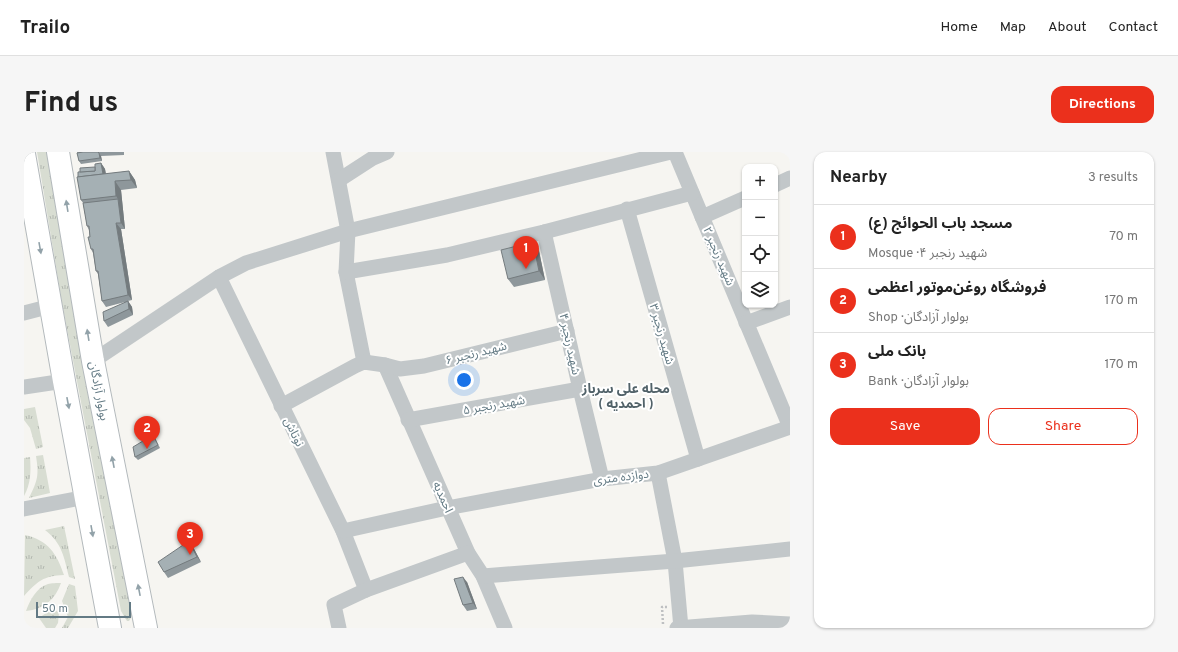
<!DOCTYPE html>
<html lang="en">
<head>
<meta charset="utf-8">
<style>
	:root { --surface:#fff; --page:#f6f6f6; --text:#222; --muted:#767676; --line:#e0e0e0; --accent:#eb301c }
	body { margin:0; font-family:Overpass,"Noto Sans Arabic",sans-serif; background:var(--page); color:var(--text) }
	.controls { position:absolute; right:12px; top:12px; display:grid; overflow:hidden; border-radius:8px; box-shadow:0 1px 3px #0004 }
	.controls button { width:36px; height:36px; display:grid; place-items:center; padding:0; border:0; border-bottom:1px solid var(--line); background:var(--surface); color:var(--text); font:20px sans-serif }
	.scale { position:absolute; left:12px; bottom:10px; width:95px; box-sizing:border-box; padding-left:4px; border:2px solid #637a84; border-top:0; font-size:11px; line-height:14px; white-space:nowrap; color:#637a84; -webkit-text-stroke:3px #fff; paint-order:stroke }
	.you { position:absolute; left:440px; top:228px; width:14px; height:14px; margin:-10px; border:3px solid #fff; border-radius:50%; background:#1a73e8; box-shadow:0 0 0 6px #1a73e833 }
	.badge { display:grid; place-items:center; width:26px; height:26px; border-radius:50%; background:var(--accent); color:#fff; font-size:13px; font-weight:700 }
	.pin { position:absolute; translate:-50% -33px; filter:drop-shadow(0 1px 2px #0008) }
	.pin::after { content:''; position:absolute; top:21px; width:14px; height:12px; background:inherit; clip-path:polygon(0 0,100% 0,50% 100%) }
	.list { margin:0; padding:0; list-style:none }
	h2 { display:flex; justify-content:space-between; align-items:center; height:52px; margin:0; padding:0 16px; font-size:17px }
	h2 small { font-size:13px; font-weight:400; color:var(--muted) }
	.list li { display:grid; grid-template-columns:26px 1fr auto; gap:12px; align-items:center; box-sizing:border-box; height:64px; padding:0 16px; border-top:1px solid var(--line) }
	.list b { display:block; font-size:15px; white-space:nowrap }
	.list p { margin:0; font-size:13px; white-space:nowrap; color:var(--muted) }
	.list em { font-size:13px; font-style:normal; color:var(--muted) }
	.actions { display:flex; gap:8px; padding:12px 16px }
	.actions a { flex:1; padding:9px 0; border:1px solid var(--accent); border-radius:12px; text-align:center; font-size:14px; color:var(--accent) }
	.actions .main { background:var(--accent); color:#fff }
	.icon { flex:none; width:22px; height:22px; fill:none; stroke:currentColor; stroke-width:2; stroke-linecap:round; stroke-linejoin:round }
	.map { position:relative; flex:none; width:766px; height:476px; overflow:hidden; border-radius:12px }
	header { display:flex; align-items:center; gap:24px; box-sizing:border-box; height:56px; padding:0 20px; background:var(--surface); border-bottom:1px solid var(--line) }
	header strong { font-size:19px }
	nav { display:flex; gap:22px; margin-inline-start:auto; font-size:14px }
	.intro { display:flex; align-items:center; justify-content:space-between; box-sizing:border-box; height:96px; padding:0 24px }
	h1 { margin:0; font-size:28px }
	.button { padding:10px 18px; border-radius:12px; background:var(--accent); color:#fff; font-size:14px; font-weight:700 }
	main { display:flex; gap:24px; padding:0 24px }
	aside { flex:1; background:var(--surface); border-radius:12px; box-shadow:0 1px 3px #0004 }
	.map>svg:first-child { display:block }
</style>
</head>
<body>
<header>
<strong>Trailo</strong>
<nav><a>Home</a><a>Map</a><a>About</a><a>Contact</a></nav>
</header>
<div class="intro"><h1>Find us</h1><a class="button">Directions</a></div>
<main>
<div class="map">
<svg width="766" height="476" viewBox="0 0 766 476">
	<defs>
		<pattern id="grass-tufts" width="24" height="20" patternUnits="userSpaceOnUse"><rect width="24" height="20" fill="#d8ddd2"/><path d="M3 7l-1-3M5 7V3M7 7l1-3M15 17l-1-3M17 17v-4M19 17l1-3" fill="none" stroke="#b3b8b0"/></pattern>
	</defs>
	<rect width="100%" height="100%" fill="#f6f5f1"/>
	<g fill="url(#grass-tufts)">
		<polygon points="13,0 23,0 108,464 105,469 103,469 97,459 38,151"/>
		<polygon points="11,255 19,295 12,297 6,276 0,268 0,257"/>
		<path d="M19,303L26,341L5,346C14,328 15,323 12,304Z"/>
		<path d="M6,305C7,319 7,331 0,344V306Z"/>
		<path d="M40,374L51,427L45,425C40,405 38,391 21,378Z"/>
		<path d="M1,383C24,388 33,402 40,423C19,424 14,429 0,444Z"/>
		<path d="M37,431C31,448 20,457 2,459C6,448 12,436 24,432C27,431 33,431 37,431Z"/>
		<polygon points="45,432 51,434 54,459 44,476 38,476 44,465 38,449"/>
		<polygon points="29,456 35,461 34,471 31,476 22,476 15,466"/>
	</g>
	<g fill="none" stroke-linecap="round" stroke-linejoin="round">
		<defs>
			<g id="primary">
				<polyline points="34,0 69,209 122,476"/>
				<polyline points="0,2 40,229 86,476"/>
			</g>
		</defs>
		<use href="#primary" stroke="#b3b9bc" stroke-width="24"/>
		<polyline stroke="#bec0c2" stroke-width="2.5" stroke-dasharray="2 2" stroke-linecap="butt" points="639,472 638,455 643,455"/>
		<g stroke="#c2c7c9" stroke-width="15">
			<polyline points="309,0 324,79 322,120 340,210"/>
			<polyline points="651,0 766,275"/>
			<polyline points="315,28 349,6 363,0"/>
			<polyline points="751,33 766,26"/>
			<polyline points="603,57 674,307"/>
			<polyline points="678,65 721,46"/>
			<polyline points="520,80 556,237 578,327"/>
			<polyline points="322,120 423,103 520,80 668,41"/>
			<polyline points="195,125 319,379 342,438"/>
			<polyline points="0,161 27,154"/>
			<polyline points="722,171 766,155"/>
			<polyline points="69,209 195,125 222,111 324,79 647,0"/>
			<polyline points="361,213 444,401 459,424 481,476"/>
			<polyline points="0,235 40,229"/>
			<polyline points="257,254 331,214 340,210 361,213 376,217 400,214 543,179"/>
			<polyline points="384,268 556,237"/>
			<polyline points="634,321 651,409 657,476"/>
			<polyline points="0,357 62,345"/>
			<polyline points="319,379 423,356 578,327 634,321 766,275"/>
			<polyline points="459,424 651,409 766,397"/>
			<polyline points="315,476 310,453 342,438 444,401"/>
			<polyline points="653,476 728,470 766,472"/>
		</g>
		<use href="#primary" stroke="#fff" stroke-width="22"/>
	</g>
	<g fill="#8e979b">
		<polygon points="53,0 100,0 100,3 77,4 78,9 57,12 55,9"/>
		<polygon points="77,11 81,17 82,22 105,19 111,28 113,36 97,38 101,77 97,77 108,148 104,149 108,155 109,163 84,175 80,169 101,150 82,155 78,149 74,122 72,119 69,101 67,97 65,78 63,74 59,51 57,48 54,25 56,20 71,15"/>
		<polygon points="515,99 521,128 490,135 484,127"/>
		<polygon points="131,286 136,296 114,308 111,305"/>
		<polygon points="165,389 169,395 177,410 144,426 140,420"/>
		<polygon points="443,430 453,457 443,459 439,453"/>
	</g>
	<g fill="#747b7e">
		<polygon points="75,1 77,4 78,9 76,6"/>
		<polygon points="77,11 81,17 83,30 79,25"/>
		<polygon points="105,19 111,28 113,36 107,28"/>
		<polygon points="91,29 97,38 101,77 97,71 94,47 92,44"/>
		<polygon points="92,71 97,77 108,148 104,143"/>
		<polygon points="509,90 515,99 521,128 515,119"/>
		<polygon points="104,149 108,155 109,163 105,157"/>
		<polygon points="165,389 169,395 177,410 173,405"/>
		<polygon points="439,425 443,430 453,457 449,451"/>
	</g>
	<g fill="#a5b0b4" stroke="#747b7e">
		<polygon points="59,0 74,0 75,1 76,6 55,9 53,1"/>
		<polygon points="77,11 79,22 54,25 54,20 71,19 71,12"/>
		<polygon points="71,15 71,19 56,20 56,16"/>
		<polygon points="105,19 107,28 91,29 92,44 57,48 53,25"/>
		<polygon points="94,47 97,71 92,71 104,143 78,149 74,119 72,119 69,97 67,97 64,85 66,85 65,74 63,74 59,51"/>
		<polygon points="509,90 515,119 484,127 477,98"/>
		<polygon points="104,149 105,157 80,169 79,160"/>
		<polygon points="129,283 134,293 111,305 109,295"/>
		<polygon points="165,389 173,405 140,420 134,410"/>
		<polygon points="439,425 449,451 439,453 430,427"/>
	</g>
	<defs><path id="oneway-solid" d="M-6-.8H1V-3.2L6.5 0L1 3.2V.8H-6Z"/></defs>
	<g fill="#92a2a9">
		<use href="#oneway-solid" transform="translate(43 54) rotate(-99)"/>
		<use href="#oneway-solid" transform="translate(16 96) rotate(80)"/>
		<use href="#oneway-solid" transform="translate(64 183) rotate(-99)"/>
		<use href="#oneway-solid" transform="translate(44 251) rotate(79)"/>
		<use href="#oneway-solid" transform="translate(89 310) rotate(-101)"/>
		<use href="#oneway-solid" transform="translate(68 379) rotate(80)"/>
		<use href="#oneway-solid" transform="translate(115 438) rotate(-101)"/>
	</g>
	<g text-anchor="middle" stroke-width="4" stroke-linejoin="round" paint-order="stroke">
		<g font-size="12" fill="#637a84" stroke="#fff">
			<text transform="translate(695 104) rotate(67)" y="4">۲ شهید رنجبر</text>
			<text transform="translate(638 182) rotate(74)" y="4">شهید رنجبر ۳</text>
			<text transform="translate(546 192) rotate(78)" y="4">شهید رنجبر ۴</text>
			<text transform="translate(452 201) rotate(-14)" y="4">شهید رنجبر ۶</text>
			<text transform="translate(75 239) rotate(79)" y="4">بولوار آزادگان</text>
			<text transform="translate(470 253) rotate(-10)" y="4">شهید رنجبر ۵</text>
			<text transform="translate(270 280) rotate(64)" y="4">نوتاش</text>
			<text transform="translate(597 325) rotate(-7)" y="4">دوازده متری</text>
			<text transform="translate(419 345) rotate(66)" y="4">احمدیه</text>
		</g>
		<g font-size="13" font-weight="bold" fill="#516269" stroke="#fff">
			<text x="602" y="241">محله علی سرباز<tspan x="602" dy="15">( احمدیه )</tspan></text>
		</g>
	</g>
</svg>
<div class="controls">
<button>+</button>
<button>−</button>
<button><svg class="icon" aria-label="locate" viewBox="0 0 24 24"><circle cx="12" cy="12" r="6"/><path d="M12 2v4M12 18v4M2 12h4M18 12h4"/></svg></button>
<button><svg class="icon" aria-label="layers" viewBox="0 0 24 24"><path d="M12 4l9 5-9 5-9-5zM3 14l9 5 9-5"/></svg></button>
</div>
<div class="scale">50 m</div>
<div class="you"></div>
<div class="pin badge" style="left:502px;top:117px">1</div>
<div class="pin badge" style="left:123px;top:297px">2</div>
<div class="pin badge" style="left:166px;top:403px">3</div>
</div>
<aside>
<h2>Nearby<small>3 results</small></h2>
<ul class="list">
<li><span class="badge">1</span><div><b>مسجد باب الحوائج (ع)</b><p>Mosque · شهید رنجبر ۴</p></div><em>70 m</em></li>
<li><span class="badge">2</span><div><b>فروشگاه روغن‌موتور اعظمی</b><p>Shop · بولوار آزادگان</p></div><em>170 m</em></li>
<li><span class="badge">3</span><div><b>بانک ملی</b><p>Bank · بولوار آزادگان</p></div><em>170 m</em></li>
</ul>
<div class="actions"><a class="main">Save</a><a>Share</a></div>
</aside>
</main>
</body>
</html>
